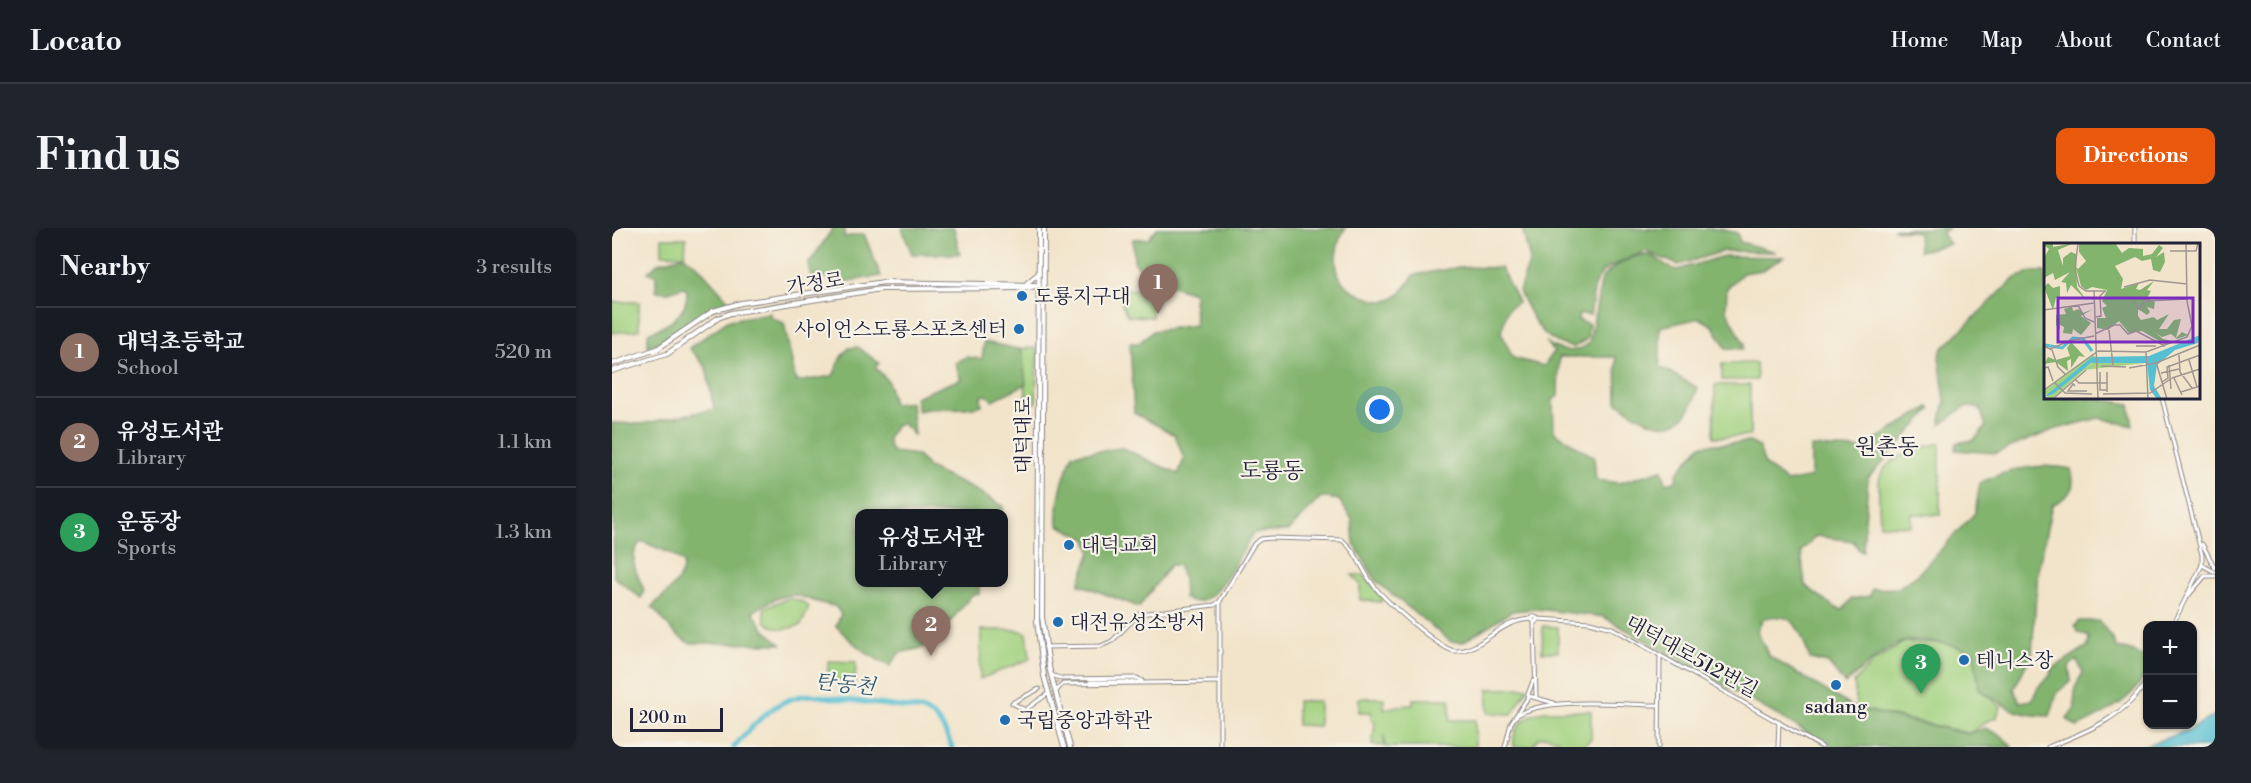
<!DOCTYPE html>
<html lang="en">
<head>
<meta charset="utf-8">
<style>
	:root { --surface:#171b24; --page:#20242c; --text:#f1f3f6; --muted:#9ea1a6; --line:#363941; --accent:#ea580c }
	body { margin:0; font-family:"Libre Bodoni","Noto Serif KR",serif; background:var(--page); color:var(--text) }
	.controls { position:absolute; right:18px; bottom:18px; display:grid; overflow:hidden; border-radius:12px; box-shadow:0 2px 4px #0004 }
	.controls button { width:54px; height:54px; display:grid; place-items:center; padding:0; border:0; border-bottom:2px solid var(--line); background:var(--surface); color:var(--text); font:30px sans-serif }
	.scale { position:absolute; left:18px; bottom:15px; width:93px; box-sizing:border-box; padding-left:6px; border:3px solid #22223b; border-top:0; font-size:16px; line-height:21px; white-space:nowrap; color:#22223b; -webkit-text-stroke:4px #f7f3e8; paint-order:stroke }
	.you { position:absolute; left:768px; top:182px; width:21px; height:21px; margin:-15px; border:4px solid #fff; border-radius:50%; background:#1a73e8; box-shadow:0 0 0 9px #1a73e833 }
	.badge { display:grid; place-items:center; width:39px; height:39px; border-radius:50%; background:var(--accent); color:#fff; font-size:20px; font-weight:700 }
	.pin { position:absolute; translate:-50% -50px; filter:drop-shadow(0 2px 3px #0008) }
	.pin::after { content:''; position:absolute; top:32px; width:21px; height:18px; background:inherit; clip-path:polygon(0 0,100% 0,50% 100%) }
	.popup { position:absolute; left:243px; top:281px; width:153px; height:78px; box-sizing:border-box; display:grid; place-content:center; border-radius:12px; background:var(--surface); filter:drop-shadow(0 2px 4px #0005); font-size:20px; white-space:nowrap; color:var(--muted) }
	.popup b { font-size:22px; color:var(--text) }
	.popup::after { content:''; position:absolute; left:50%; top:100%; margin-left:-12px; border:12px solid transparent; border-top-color:var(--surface) }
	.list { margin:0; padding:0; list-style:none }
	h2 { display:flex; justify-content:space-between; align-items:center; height:78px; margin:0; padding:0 24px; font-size:26px }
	h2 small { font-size:20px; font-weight:400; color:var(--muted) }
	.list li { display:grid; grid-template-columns:39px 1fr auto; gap:18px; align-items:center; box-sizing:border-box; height:90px; padding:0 24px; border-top:2px solid var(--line) }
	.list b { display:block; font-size:22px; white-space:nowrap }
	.list p { margin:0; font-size:20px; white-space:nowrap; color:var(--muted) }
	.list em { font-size:20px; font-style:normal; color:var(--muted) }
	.map { position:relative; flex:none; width:1603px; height:519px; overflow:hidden; border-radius:12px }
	header { display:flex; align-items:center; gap:36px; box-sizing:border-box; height:84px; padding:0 30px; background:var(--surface); border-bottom:2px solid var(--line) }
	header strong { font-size:28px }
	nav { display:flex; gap:33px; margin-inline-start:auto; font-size:21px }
	.intro { display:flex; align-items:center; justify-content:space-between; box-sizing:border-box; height:144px; padding:0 36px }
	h1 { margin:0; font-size:42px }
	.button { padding:15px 27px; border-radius:12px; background:var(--accent); color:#fff; font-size:21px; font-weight:700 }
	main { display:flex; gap:36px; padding:0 36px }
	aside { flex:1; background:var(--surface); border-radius:12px; box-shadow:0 2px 4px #0004 }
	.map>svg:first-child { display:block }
</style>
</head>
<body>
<header>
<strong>Locato</strong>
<nav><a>Home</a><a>Map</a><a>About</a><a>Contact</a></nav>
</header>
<div class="intro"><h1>Find us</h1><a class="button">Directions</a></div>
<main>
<aside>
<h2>Nearby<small>3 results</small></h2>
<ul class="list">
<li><span class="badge" style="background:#8d6e63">1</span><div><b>대덕초등학교</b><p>School</p></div><em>520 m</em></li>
<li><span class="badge" style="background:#8d6e63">2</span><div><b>유성도서관</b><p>Library</p></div><em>1.1 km</em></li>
<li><span class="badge" style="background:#2e9e5b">3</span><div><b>운동장</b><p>Sports</p></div><em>1.3 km</em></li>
</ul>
</aside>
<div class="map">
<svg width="1603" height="519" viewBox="0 0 1603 519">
	<rect width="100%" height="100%" fill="#f7f3e8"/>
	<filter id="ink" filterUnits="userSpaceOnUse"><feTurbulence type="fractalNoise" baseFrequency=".0167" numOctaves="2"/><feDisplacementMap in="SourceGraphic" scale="12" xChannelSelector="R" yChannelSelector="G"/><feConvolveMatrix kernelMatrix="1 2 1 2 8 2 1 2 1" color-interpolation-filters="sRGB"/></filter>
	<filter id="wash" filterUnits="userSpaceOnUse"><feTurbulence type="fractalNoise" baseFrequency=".008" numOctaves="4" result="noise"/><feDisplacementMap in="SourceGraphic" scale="24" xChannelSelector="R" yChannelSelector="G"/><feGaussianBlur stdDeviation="1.35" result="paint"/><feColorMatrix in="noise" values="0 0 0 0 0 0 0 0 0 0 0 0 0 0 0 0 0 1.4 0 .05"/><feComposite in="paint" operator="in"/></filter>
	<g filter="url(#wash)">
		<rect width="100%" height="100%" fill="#f2e4ca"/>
		<g fill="#a3d280" stroke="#627a5e" stroke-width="1.5">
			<polygon points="50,10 74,10 73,27 50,26"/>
			<polygon points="508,61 540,62 540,89 516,88 510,77"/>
			<polygon points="0,74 27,74 27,102 0,105"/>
			<polygon points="423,120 425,123 424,175 415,177 410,124 406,121"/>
			<polygon points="1144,135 1145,152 1110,152 1110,136"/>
			<polygon points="1103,157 1138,157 1138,208 1102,209"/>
			<path d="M1328,215V287L1300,286L1299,298L1268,297C1268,283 1265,264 1268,249C1274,228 1310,219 1328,215Z"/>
			<polygon points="740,347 751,347 771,370 769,374 748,372 748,356"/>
			<path d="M177,370L191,374L197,379L189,397C173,402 166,404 153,393L152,380Z"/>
			<polygon points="931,398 946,399 946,424 930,424"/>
			<polygon points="369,402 405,402 415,405 418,431 368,451"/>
			<path d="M1292,414L1339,415L1362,424L1367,461L1389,479L1384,490C1373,491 1367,502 1356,505L1245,480L1242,454L1261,434Z"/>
			<polygon points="216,433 244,434 243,454 216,451"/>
			<polygon points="916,460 900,486 876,485 876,461"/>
			<polygon points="747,470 772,470 772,482 785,478 801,477 801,471 838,471 838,492 863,492 863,519 773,519 772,507 772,518 760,517 763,495 759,491 759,484 747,484"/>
			<polygon points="685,473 707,473 707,498 685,497"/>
			<path d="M932,483H979V511L971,517H948L945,511L934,508L926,510L921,518L902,519C899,499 914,487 932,483Z"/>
		</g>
		<g fill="#82b46e" stroke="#526b54" stroke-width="1.5">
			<polygon points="221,0 233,0 232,9 252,6 269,48 224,55 212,49 199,48 196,37"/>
			<polygon points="290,0 342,0 348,26 300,26"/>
			<path d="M545,0H734C724,11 720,40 730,53C734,59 743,64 749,67C777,80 786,72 802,47L848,39L889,40L906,74L896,81L889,104L901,130L932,138L942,124L933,113C946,124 964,127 977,115L990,50C998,40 1027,22 1040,28C1049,32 1055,40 1065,42L1112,28L1172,29L1150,42L1131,45L1115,60L1114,81L1132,116L1131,121L1114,120L1101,98L1088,90L1048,99V139L1086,160C1083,167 1081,175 1077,182C1059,212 1023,188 1005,174L1004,129H947L946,168L941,172L942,204L982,229L984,252L1007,255L1050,242L1054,255L1064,253L1065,245L1089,217L1138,214L1147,219L1153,237L1175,254L1199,249V219L1249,221L1317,179L1319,181L1256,250L1251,323L1247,322L1241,313L1204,308L1189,323L1193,357L1222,379L1231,382L1239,371L1258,368L1260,361L1286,360L1303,349L1363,285L1368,255C1395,241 1429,234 1459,241C1465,261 1458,268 1440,277L1426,342L1420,425L1402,461L1408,474L1420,472L1426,459L1437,449L1440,441L1476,418L1477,409L1465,404L1463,398L1468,393H1487L1500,409L1505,420L1520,423L1535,431C1536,466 1492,486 1465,499L1455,491L1463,480C1461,467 1463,456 1471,445L1465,432L1457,438L1459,453L1445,465L1438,488C1401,487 1398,481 1367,461L1362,424C1344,417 1311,409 1291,414C1272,420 1248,443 1233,456L1216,435L1198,431C1188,405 1184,379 1150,392L1145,403L1157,428L1242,480L1356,506L1373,500L1390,508L1400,519H1221L992,389L925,381L900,383L851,414H839L765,354L742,316L740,291L727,272L709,269L676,303L641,305C629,324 601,390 572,370L571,350L566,337H558L527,379L467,356L479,324L475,311L446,297C444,270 451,251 461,226L510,220L566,246L572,231L563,207L522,185L518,115H527L541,103L583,97L582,65L547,54L531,53L528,42L522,33L521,11H536Z"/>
			<path d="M910,0L1109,1L1125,5L1128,14L1164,24L1112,23L1066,37L1033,23L1000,38L991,43L983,55L978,87L967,86L966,92L977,96L975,111L962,119C930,115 919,89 907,63L918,32Z"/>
			<polygon points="1337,0 1329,5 1338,16 1307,23 1306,4 1281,1"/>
			<path d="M71,28L84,36L118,74C87,82 66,107 36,119V105C57,97 76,87 75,62L71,59L57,64L44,63V48L36,44L46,35Z"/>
			<polygon points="1419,44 1433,44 1434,170 1480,170 1518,176 1521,198 1487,190 1441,202 1384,225 1343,222 1344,215 1362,212 1374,198 1368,181 1354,178 1328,197 1333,173 1327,129 1330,121 1402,51"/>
			<path d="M158,85V89L172,95L184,154L221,148L229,129L237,120L246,119L267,135L263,139L276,153L281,176L299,174L302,207L290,195L283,198L276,210L277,219L281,224L305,227L318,241L365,263L391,278V285L247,286V354L367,355V366H362L358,369L334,399L310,420L287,425L278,438C256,428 241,416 224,398L229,386L223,378C209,377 188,367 181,367C167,367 152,377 141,384L152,401L169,416L78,415C61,408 53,392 40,379C52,366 72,354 71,335L58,325L29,313C15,331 24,343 32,362L29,370L2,349L0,195L29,196L102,181L94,139L77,120L117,92Z"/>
			<path d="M372,114L406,121L410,124L414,156L381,172L374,167L369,168L370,177C349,184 327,177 306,183L303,169L349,151L343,135L354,129L370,131Z"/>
		</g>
		<polygon fill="#56bfd2" stroke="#3c7086" stroke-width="1.5" points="1603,487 1603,519 1529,519 1577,502"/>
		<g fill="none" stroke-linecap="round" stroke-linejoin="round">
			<path stroke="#56bfd2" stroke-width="5" d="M122,519C143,495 165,468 199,467L311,482C328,489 333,503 340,519"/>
		</g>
	</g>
	<g filter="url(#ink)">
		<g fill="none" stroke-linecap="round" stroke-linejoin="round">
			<polyline stroke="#c8bdad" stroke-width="3" stroke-dasharray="3 1.5" stroke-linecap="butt" points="427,461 446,454 478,454"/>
			<defs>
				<g id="tertiary">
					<polyline points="608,374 608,519"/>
					<polygon points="921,388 925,390 924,394 920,392"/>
					<polyline points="926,391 978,394 1000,400 1210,519"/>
					<polyline points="922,394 924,469"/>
					<path d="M433,419L489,418L500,413L527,386L603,377L608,373L642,316L649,311L659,310L730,312C745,323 750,343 762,358C772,371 830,424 844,423C870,423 886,392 920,391"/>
					<polyline points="439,447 451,451 525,450 530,453"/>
					<polyline points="478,454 527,454"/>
					<polyline points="427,461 400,475 413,482 437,465"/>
					<polyline points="444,463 451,456 608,454"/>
					<polyline points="915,469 921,453"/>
					<path d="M904,488C933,468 1011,477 1047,477"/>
					<polyline points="893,519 899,495 917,468 942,475"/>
					<polyline points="1047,519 1048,428"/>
					<polyline points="1166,519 1167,494"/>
				</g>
				<g id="secondary">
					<polyline points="1523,0 1523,16"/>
					<polyline points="1550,170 1590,327 1590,337 1560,398"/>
					<polyline points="1590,316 1603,340"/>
					<polyline points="1590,337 1603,344"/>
					<polyline points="1575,369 1593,348 1603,348"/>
					<path d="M1436,519C1472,505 1517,488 1536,450"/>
				</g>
				<g id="primary">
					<polyline points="427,0 425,393 432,448 452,519"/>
					<polyline points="432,0 430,389 437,439 458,519"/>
					<polyline points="415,55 427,45"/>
					<polyline points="0,136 45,121 101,83 129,75 272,54 423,57"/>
					<polyline points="0,143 55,126 106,90 119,85 269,61 416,60 427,57"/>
				</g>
			</defs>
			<use href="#tertiary" stroke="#8a8382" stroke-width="5"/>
			<use href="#secondary" stroke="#8a8382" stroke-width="5"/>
			<use href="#primary" stroke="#8a8382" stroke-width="6"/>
			<use href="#tertiary" stroke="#fff" stroke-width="3"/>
			<use href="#secondary" stroke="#fff" stroke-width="3"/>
			<use href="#primary" stroke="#fff" stroke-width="4"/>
		</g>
	</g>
	<g fill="#1f6fb2" stroke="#f7f3e8" stroke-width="2">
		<circle cx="410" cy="68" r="6"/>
		<circle cx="407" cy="101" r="6"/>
		<circle cx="457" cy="317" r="6"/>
		<circle cx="446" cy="394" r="6"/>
		<circle cx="1352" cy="432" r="6"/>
		<circle cx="1224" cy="457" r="6"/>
		<circle cx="393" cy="492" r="6"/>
	</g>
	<g text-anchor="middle" stroke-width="4.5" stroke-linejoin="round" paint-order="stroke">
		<g font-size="20" fill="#22223b" stroke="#f7f3e8">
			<text transform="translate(203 55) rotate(-9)" y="7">가정로</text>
			<text transform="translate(411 207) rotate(-90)" y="7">대덕대로</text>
			<text transform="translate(1080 428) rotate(29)" y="7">대덕대로512번길</text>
		</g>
		<g font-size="20" fill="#22223b" stroke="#f7f3e8" text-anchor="start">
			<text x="422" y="75">도룡지구대</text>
			<text x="395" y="108" text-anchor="end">사이언스도룡스포츠센터</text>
			<text x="469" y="324">대덕교회</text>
			<text x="458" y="401">대전유성소방서</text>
			<text x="1364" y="439">테니스장</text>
			<text x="1224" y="485" text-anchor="middle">sadang</text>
			<text x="405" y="499">국립중앙과학관</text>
		</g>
		<g font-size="21" font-style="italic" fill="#345970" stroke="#f7f3e8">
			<text transform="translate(233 456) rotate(6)" y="7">탄동천</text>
		</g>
		<g font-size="22" fill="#22223b" stroke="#f7f3e8">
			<text x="1275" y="226">원촌동</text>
			<text x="660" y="250">도룡동</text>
		</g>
	</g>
	<g transform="translate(1432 15)">
		<rect width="156" height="156" fill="#f2e4ca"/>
		<path d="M49,111L51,114L6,149L48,120H101L40,127L8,156H0L4,153L0,148Z" fill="#a3d280"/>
		<path d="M9,0V4L30,0L14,7L19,23V15L27,9L32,11L33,44L43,58L27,42L23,50L22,40L17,39L26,29L11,37L9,30L0,35V15L5,6L0,2ZM35,0H71L78,10L85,5L99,6V13L108,11L115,2L119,5L112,14L120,9L121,19L116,29L109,27L107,16L98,18L91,14L71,23L79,36L77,46L95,40L92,46L96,47L110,38L103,47L107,48L103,55L111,59L110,66L103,64L106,69L103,72L94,66V73L97,77L110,74L113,77L125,71L115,86H123L130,77L137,76L132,95L138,89L144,92L133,96L127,91L118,94L111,89L119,96L128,98L122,102L98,88L85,90L75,78L64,87L53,85V75H62L58,65L63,63L58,58L63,47L48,44L42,47L37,43L32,24L34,26L42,18L35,9ZM4,40L9,45L16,43V56L12,55L9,67L0,44ZM28,63L29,68L35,66L39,70L49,66L37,73L47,80L37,92L29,86L28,91L19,90L20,84L16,82V87L12,82V72L22,71L20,66ZM27,99L41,114L35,113L27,125V116L23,118L24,128L12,119L0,121L4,114L12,117L26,113L23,105Z" fill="#82b46e"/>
		<path d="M156,92L154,100L131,107L113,122L110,143L118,156H113L106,147L103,120H47L9,151L0,154L48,114L105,113Z" fill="#56bfd2"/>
		<path fill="none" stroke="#56bfd2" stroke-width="3" d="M1,102L18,105L29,95L39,96L48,108"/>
		<path fill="none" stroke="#9f9691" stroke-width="1.5" d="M34,0L31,26L35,43L42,48H62M126,8H152L154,0M80,44L106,37L143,41M50,48L54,156M90,59L95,66L101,58L143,56M34,62L41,75L50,79M0,67L50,60M51,74L57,73L56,53L61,48M65,87L69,122M92,88L121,103M51,91L70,82H76L84,91L92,88M24,98L50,93M0,103L8,107L14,124L21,131M92,103H112M6,106L23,99M54,108L102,109L143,94L148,83L143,58L142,0M102,109L104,156M135,112L136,129L148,145M145,117L153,144M112,119L123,156M125,122L127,146M57,123L82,124M0,125L4,124L9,138M85,125L112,120L156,102M56,129V147H63M63,129V149M117,130L135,126M128,135L156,126M130,135L138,152M31,136L35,140H63M118,139L124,135L123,124L156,112M11,140L21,150L48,151M31,143L29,141L24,148H43M0,147L54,108M137,149L156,143M59,151L106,150L128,135M9,156L42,127"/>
		<path fill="#7b2cbf" fill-opacity="0.15" stroke="#7b2cbf" stroke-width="3" d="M14,55H149V99H14Z"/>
		<rect width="156" height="156" fill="none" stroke="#22223b" stroke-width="3"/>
	</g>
</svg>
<div class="controls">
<button>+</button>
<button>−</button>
</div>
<div class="scale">200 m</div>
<div class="you"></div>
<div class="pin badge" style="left:546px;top:86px;background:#8d6e63">1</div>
<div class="pin badge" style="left:319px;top:428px;background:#8d6e63">2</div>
<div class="popup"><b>유성도서관</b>Library</div>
<div class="pin badge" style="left:1309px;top:466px;background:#2e9e5b">3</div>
</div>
</main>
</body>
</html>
